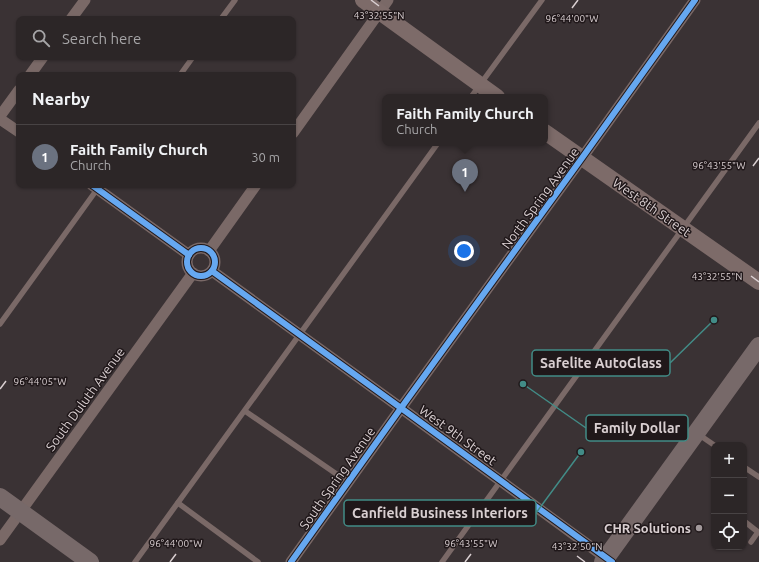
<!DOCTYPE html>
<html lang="en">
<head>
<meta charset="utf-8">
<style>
	:root { --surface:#2c2627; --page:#383233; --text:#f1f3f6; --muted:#a6a5a7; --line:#484344; --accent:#ea580c }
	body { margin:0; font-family:Ubuntu,sans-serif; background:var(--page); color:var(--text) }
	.controls { position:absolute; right:12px; bottom:12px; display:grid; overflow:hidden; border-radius:8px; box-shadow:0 1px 3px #0004 }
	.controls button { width:36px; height:36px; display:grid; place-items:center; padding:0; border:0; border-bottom:1px solid var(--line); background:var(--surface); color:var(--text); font:20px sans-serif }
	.you { position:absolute; left:464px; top:251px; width:14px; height:14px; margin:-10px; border:3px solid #fff; border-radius:50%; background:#1a73e8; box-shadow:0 0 0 6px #1a73e833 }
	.badge { display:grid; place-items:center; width:26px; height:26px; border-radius:50%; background:var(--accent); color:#fff; font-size:13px; font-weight:700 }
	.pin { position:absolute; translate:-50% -33px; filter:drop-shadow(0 1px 2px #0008) }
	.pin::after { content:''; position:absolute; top:21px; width:14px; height:12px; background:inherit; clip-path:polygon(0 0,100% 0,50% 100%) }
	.popup { position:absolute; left:382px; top:94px; width:166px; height:52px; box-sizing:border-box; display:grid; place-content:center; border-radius:8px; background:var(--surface); filter:drop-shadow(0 1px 3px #0005); font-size:13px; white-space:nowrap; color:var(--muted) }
	.popup b { font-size:15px; color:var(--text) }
	.popup::after { content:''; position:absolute; left:50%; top:100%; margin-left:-8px; border:8px solid transparent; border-top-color:var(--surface) }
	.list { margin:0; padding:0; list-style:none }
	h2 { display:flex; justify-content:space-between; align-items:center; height:52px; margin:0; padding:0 16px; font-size:17px }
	h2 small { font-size:13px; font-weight:400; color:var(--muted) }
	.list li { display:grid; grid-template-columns:26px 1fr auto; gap:12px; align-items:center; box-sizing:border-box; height:64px; padding:0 16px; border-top:1px solid var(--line) }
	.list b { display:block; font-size:15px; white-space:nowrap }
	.list p { margin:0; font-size:13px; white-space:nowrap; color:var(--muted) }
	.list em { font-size:13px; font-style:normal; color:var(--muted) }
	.icon { flex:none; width:22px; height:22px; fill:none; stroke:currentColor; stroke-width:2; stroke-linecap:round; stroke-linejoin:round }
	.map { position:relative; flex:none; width:759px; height:562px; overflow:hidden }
	.search { position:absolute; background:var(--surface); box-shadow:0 1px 3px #0004; left:16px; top:16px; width:280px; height:44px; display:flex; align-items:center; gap:10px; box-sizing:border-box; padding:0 14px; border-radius:8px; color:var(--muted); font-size:15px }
	.panel { position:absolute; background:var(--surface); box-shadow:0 1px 3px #0004; left:16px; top:72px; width:280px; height:116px; border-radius:8px }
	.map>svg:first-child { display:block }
</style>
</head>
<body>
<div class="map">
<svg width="759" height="562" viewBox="0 0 759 562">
	<rect width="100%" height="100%" fill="#3a3234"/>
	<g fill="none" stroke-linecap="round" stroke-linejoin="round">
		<g stroke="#7a6967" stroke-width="5.5">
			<polyline points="221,19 235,0"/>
			<polyline points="180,75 193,57"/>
			<polyline points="471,97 542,0"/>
			<polyline points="0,324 98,188"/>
			<polyline points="245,411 348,482"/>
			<polyline points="698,434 714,445"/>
			<polyline points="744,467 759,477"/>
			<polyline points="714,498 714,499"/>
			<polyline points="178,503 258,562"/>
			<polyline points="744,521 758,532 751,542"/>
			<polyline points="135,562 438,143"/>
			<polyline points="442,562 759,123"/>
		</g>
		<g stroke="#7a6967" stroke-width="11">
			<polyline points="71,19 85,0"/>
			<polyline points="30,75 43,57"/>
			<polyline points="0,116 19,90"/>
			<polyline points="0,119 19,132"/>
			<polyline points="293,133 388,0"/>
			<polyline points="92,185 189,255"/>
			<circle cx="201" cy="262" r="14"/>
			<polyline points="209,251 256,185"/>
			<polyline points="212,271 401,408 606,558"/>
			<polyline points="0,540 193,273"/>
			<polyline points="291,562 401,408 582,158 695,0"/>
		</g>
		<g stroke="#7d6b69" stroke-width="16">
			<polyline points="363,0 497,97"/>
			<polyline points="545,132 759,282"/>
		</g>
		<g stroke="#776969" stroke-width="18">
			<polyline points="0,497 90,562"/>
			<polyline points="603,562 759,346"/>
		</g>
		<defs>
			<g id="cycleway">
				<polyline points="92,185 189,255"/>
				<circle cx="201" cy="262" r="14"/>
				<polyline points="212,271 401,408 612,562"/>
				<polyline points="291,562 401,408 582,158 695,0"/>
			</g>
		</defs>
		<use href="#cycleway" stroke="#20181a" stroke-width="8"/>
		<use href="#cycleway" stroke="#66a8f1" stroke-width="6"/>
	</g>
	<path fill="none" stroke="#d9cfd1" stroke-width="1.5" d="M371,0L379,6M572,8L578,0M753,166L759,158M751,276L759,282M0,389L6,381M577,556L585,562M170,562L176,554M465,562L471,554"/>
	<circle fill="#a1989a" stroke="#20181a" stroke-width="1.5" cx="699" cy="528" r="4"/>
	<g text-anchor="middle" stroke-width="3" stroke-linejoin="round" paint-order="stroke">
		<g font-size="13" fill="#d9cfd1" stroke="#20181a">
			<text transform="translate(540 198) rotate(-54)" y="5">North Spring Avenue</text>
			<text transform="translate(652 207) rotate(35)" y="5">West 8th Street</text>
			<text transform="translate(85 399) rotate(-54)" y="5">South Duluth Avenue</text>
			<text transform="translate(458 435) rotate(36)" y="5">West 9th Street</text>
			<text transform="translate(337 478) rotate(-55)" y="5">South Spring Avenue</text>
		</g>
		<g font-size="13" font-weight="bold" fill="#d9cfd1" stroke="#20181a" text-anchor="end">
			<text x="691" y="533">CHR Solutions</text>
		</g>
	</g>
	<g font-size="10" text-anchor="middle" fill="#d9cfd1" stroke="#20181a" stroke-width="3" stroke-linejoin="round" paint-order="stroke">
		<text x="379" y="19">43°32'55"N</text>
		<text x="572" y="22">96°44'00"W</text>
		<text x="719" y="169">96°43'55"W</text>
		<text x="717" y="280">43°32'55"N</text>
		<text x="40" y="385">96°44'05"W</text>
		<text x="176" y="547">96°44'00"W</text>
		<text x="471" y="547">96°43'55"W</text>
		<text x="577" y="550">43°32'50"N</text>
	</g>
	<path fill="none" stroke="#428c87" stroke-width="1.5" d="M714 320L670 363M523 384L586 428M581 452L536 513"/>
	<g fill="#428c87" stroke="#20181a" stroke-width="1.5">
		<circle cx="714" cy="320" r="4"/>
		<circle cx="523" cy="384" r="4"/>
		<circle cx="581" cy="452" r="4"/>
	</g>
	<g fill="#20181a" stroke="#428c87" stroke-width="1.5">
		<rect x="532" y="350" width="138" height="26" rx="4"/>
		<rect x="586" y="415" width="102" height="26" rx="4"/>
		<rect x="344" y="500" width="192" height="26" rx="4"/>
	</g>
	<g font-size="14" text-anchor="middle" font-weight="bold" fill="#d9cfd1">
		<text x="601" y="368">Safelite AutoGlass</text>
		<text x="637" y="433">Family Dollar</text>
		<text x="440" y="518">Canfield Business Interiors</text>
	</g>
</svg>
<div class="controls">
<button>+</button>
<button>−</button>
<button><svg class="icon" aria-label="locate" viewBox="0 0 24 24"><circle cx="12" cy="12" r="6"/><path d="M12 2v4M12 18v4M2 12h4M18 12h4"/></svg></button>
</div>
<div class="you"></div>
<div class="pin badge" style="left:465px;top:192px;background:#6b7280">1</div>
<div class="popup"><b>Faith Family Church</b>Church</div>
<div class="search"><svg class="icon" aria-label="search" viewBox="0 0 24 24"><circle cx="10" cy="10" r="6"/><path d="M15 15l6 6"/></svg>Search here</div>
<section class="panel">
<h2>Nearby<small></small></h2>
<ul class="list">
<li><span class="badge" style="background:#6b7280">1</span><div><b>Faith Family Church</b><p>Church</p></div><em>30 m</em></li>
</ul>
</section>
</div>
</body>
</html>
